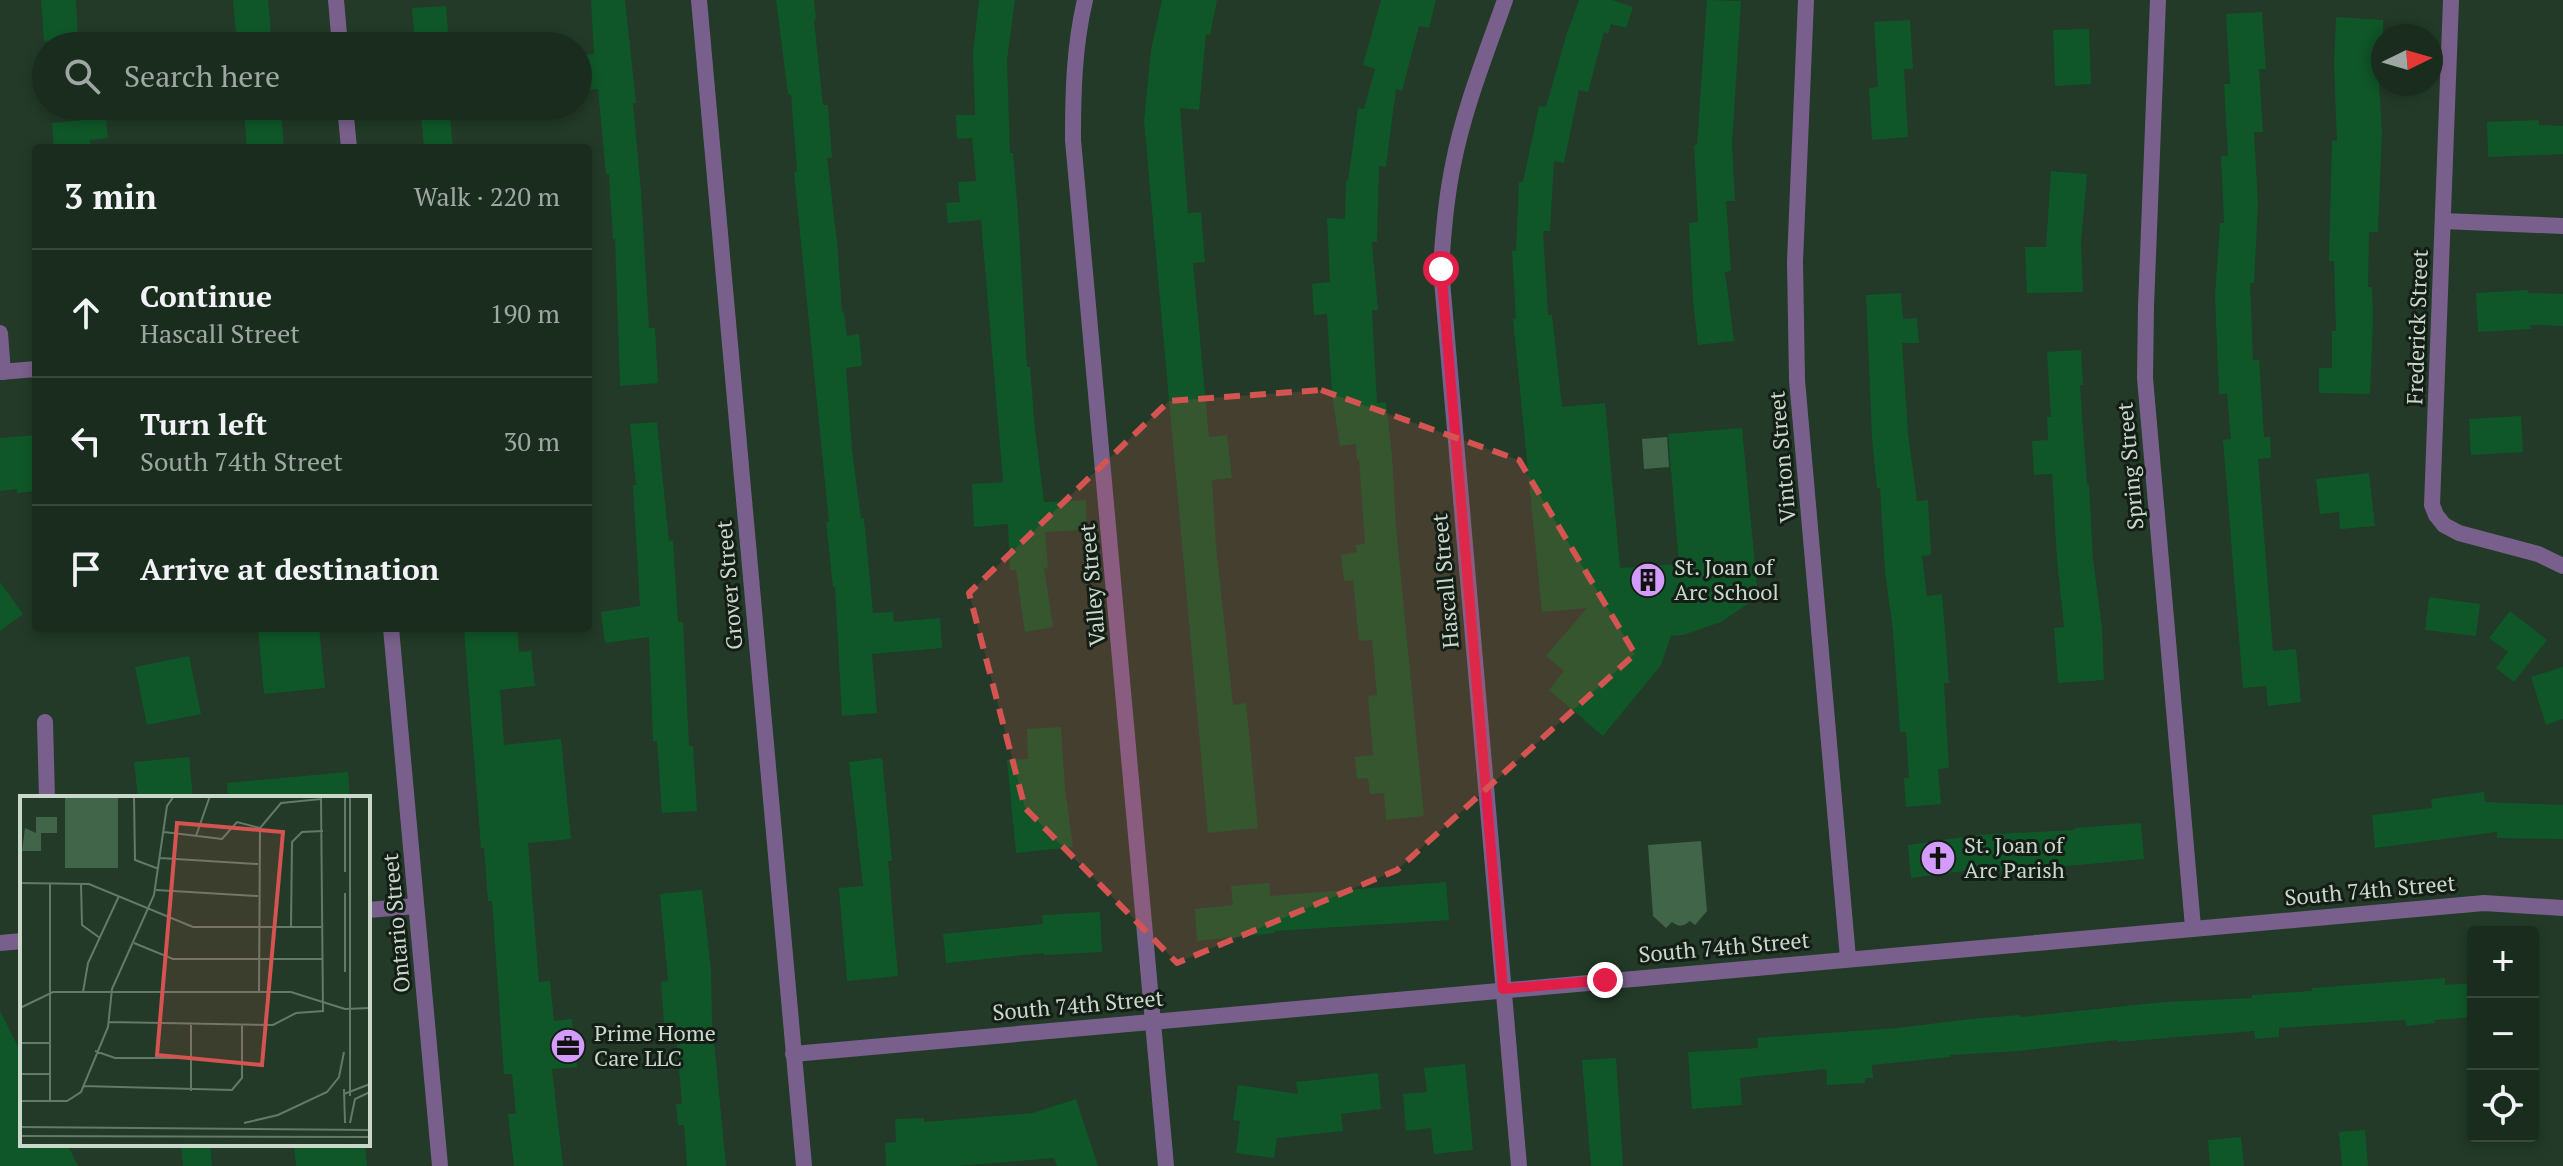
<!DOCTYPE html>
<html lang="en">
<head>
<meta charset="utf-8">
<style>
	:root { --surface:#1a2c1d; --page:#27382a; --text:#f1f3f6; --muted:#9fa7a4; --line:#38483b }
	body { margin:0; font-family:"PT Serif",serif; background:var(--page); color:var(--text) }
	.controls { position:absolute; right:24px; bottom:24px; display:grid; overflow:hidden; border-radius:8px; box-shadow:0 4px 12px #0003 }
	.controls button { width:72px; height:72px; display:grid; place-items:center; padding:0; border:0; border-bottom:2px solid var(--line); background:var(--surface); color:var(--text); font:40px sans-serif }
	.compass { position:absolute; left:2371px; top:24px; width:72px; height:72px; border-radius:50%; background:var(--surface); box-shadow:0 4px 12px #0003; rotate:85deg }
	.stop { position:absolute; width:24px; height:24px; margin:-18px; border:6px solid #e11d48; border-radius:50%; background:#fff }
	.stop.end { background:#e11d48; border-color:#fff; box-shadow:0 2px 8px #0008 }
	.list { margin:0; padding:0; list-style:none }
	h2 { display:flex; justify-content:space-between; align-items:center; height:104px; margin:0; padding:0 32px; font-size:34px }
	h2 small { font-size:26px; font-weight:400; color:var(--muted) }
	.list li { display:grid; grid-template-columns:52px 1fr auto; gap:24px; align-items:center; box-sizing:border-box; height:128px; padding:0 32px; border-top:2px solid var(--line) }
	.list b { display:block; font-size:30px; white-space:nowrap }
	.list p { margin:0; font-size:26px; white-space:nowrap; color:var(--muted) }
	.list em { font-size:26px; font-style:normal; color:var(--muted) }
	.icon { flex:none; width:44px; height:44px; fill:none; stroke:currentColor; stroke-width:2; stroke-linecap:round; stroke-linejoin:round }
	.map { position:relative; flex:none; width:2563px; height:1166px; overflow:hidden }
	.search { position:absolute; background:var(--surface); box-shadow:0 4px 12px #0003; left:32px; top:32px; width:560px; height:88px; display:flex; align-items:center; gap:20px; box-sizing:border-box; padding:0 28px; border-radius:44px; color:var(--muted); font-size:30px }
	.panel { position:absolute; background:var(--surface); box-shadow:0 4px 12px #0003; left:32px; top:144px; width:560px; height:488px; border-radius:8px }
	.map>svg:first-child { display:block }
</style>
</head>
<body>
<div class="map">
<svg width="2563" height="1166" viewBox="0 0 2563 1166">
	<rect width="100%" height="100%" fill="#223a27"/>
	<g fill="#406548">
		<polygon points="1667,437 1669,467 1644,469 1642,439"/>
		<path d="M1701,841L1707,911L1695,925L1690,921C1683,927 1679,927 1672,922L1666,928L1653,916L1648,845Z"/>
	</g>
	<g fill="#0f5728">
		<polygon points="41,0 76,0 78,39 44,41"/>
		<polygon points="233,0 268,0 272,46 237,46"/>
		<polygon points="591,0 625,0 636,103 633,103 641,192 649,328 655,328 658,383 620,386 615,239 613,239 609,174 606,174 598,89 585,90 582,55 594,54"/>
		<polygon points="776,0 814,0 816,19 814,20 823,105 828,105 832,158 827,158 837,241 842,312 844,311 847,336 859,334 862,366 846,368 852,449 861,519 864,518 873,613 893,612 894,622 940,618 942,648 872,654 877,713 842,716 835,587 833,587 826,522 829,522 794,172 797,171 791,94 788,94"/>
		<polygon points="979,0 1015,0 1007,60 1010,153 1013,153 1018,213 1027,367 1030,367 1035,430 1044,502 1086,500 1087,530 1045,532 1048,568 1044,568 1053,627 1025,632 1016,570 1010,570 1008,524 974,527 972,484 1003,482 981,220 948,223 946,203 960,202 958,182 976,181 972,138 957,139 956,115 975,115 973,53"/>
		<polygon points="1162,0 1217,0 1210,35 1206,34 1199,110 1180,108 1188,213 1201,212 1205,262 1193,263 1209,437 1227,435 1232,478 1212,480 1216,546 1233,705 1246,703 1258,828 1208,833 1144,121 1151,50"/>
		<polygon points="1381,0 1436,0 1429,28 1419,26 1402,91 1396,89 1386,167 1379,166 1377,242 1372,242 1378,310 1372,310 1377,403 1386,402 1392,455 1396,527 1424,816 1386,820 1384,793 1370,794 1368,778 1357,779 1355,757 1373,755 1368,696 1377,695 1372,640 1359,641 1353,580 1344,581 1341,555 1357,552 1356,545 1365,544 1359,459 1357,459 1356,444 1340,446 1332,395 1327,314 1314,315 1312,284 1330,282 1327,218 1345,219 1346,181 1348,181 1358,108 1364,109 1375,69 1363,65"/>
		<polygon points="1579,0 1612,0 1633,7 1626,28 1611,24 1608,34 1604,32 1588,92 1579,90 1564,163 1554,161 1550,231 1543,231 1548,315 1552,315 1562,407 1605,403 1620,568 1679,564 1668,434 1742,428 1758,597 1721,622 1683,635 1671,636 1661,665 1603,736 1549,690 1564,671 1546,656 1587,608 1542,612 1513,319 1516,319 1512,251 1516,251 1519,182 1523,182 1539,106 1546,107 1566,36"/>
		<polygon points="1707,0 1741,1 1732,144 1735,201 1726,201 1731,271 1725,272 1734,341 1698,345 1693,301 1689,223 1698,222 1694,145 1697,145"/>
		<polygon points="446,6 449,46 415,46 412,8"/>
		<polygon points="2262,12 2266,69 2259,69 2263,132 2254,132 2258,204 2254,283 2250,283 2253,360 2259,360 2264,437 2270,437 2271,458 2258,459 2273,651 2296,649 2301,702 2268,706 2266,686 2243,688 2223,440 2231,439 2227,394 2219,394 2215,297 2220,223 2224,223 2221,156 2228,156 2224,84 2230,84 2226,14"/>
		<polygon points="2336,17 2383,20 2383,52 2377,51 2382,131 2378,232 2369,232 2368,287 2372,287 2373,321 2370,394 2319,393 2319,368 2332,368 2332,331 2336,331 2334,261 2329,261 2332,140 2337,141 2334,64"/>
		<polygon points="1910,20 1913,69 1904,69 1908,137 1872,140 1869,88 1878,87 1874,22"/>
		<polygon points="2089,29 2091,84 2055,86 2053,30"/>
		<polygon points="420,106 449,106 453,148 424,148"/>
		<polygon points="281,109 284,148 247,148 244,113"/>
		<polygon points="106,118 108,138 90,140 91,148 54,148 52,123"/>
		<polygon points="2539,120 2539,125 2563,126 2563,154 2488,157 2487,122"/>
		<polygon points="2051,171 2087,174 2081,243 2083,292 2027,293 2025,247 2046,247"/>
		<polygon points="2528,290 2528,293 2563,294 2563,326 2530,325 2531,329 2478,332 2476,293"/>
		<polygon points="1901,293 1903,319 1917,318 1919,343 1902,343 1908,433 1917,501 1928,500 1931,555 1922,556 1927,596 1942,594 1949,683 1944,683 1949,768 1938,769 1941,804 1906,807 1904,778 1909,778 1906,732 1900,732 1893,631 1885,571 1880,488 1877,488 1872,437 1866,295"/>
		<polygon points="2081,350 2083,385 2080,385 2087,485 2089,485 2093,559 2102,628 2104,680 2058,683 2054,628 2064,627 2057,559 2052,474 2034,475 2032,441 2048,440 2047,417 2051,417 2047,352"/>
		<polygon points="2521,416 2523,452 2471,455 2469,419"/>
		<polygon points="657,422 669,541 673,540 678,622 683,622 689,746 693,746 697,811 662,813 657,741 653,741 649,637 605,643 601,612 640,606 633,485 636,485 630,424"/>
		<polygon points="36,435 36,491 17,493 17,489 0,491 0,438"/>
		<polygon points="2369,473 2375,526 2340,529 2339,512 2320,514 2316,479"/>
		<polygon points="0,582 23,614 0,631"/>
		<polygon points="2429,597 2480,604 2476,636 2425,630"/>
		<polygon points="2510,611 2547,640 2514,682 2496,668 2508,652 2489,638"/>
		<polygon points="258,628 319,628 325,688 264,694"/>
		<polygon points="479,628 517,628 519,652 531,651 535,686 500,690 504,745 561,739 571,839 528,843 539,982 550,981 554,1021 572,1019 577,1067 552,1069 563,1166 514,1166 508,1114 516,1114 512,1074 504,1074 492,901 488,901 484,848 481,848 464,629"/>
		<polygon points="189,656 201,714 147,725 135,667"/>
		<polygon points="2563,667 2563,719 2546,725 2531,677"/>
		<polygon points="1061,727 1065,789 1073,847 1016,853 1007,760 1028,759 1027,729"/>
		<polygon points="189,757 193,798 138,798 134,762"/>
		<polygon points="882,758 892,861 888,861 898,976 847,981 839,888 863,886 849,762"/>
		<polygon points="348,772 350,798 228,798 227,783"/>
		<polygon points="2484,792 2485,802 2563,805 2563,839 2497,838 2497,832 2375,848 2372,815 2432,808 2431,799"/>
		<polygon points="2141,823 2144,859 2045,868 1980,872 1979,869 1911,878 1908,845 1977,835 2075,830 2075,828"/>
		<polygon points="1446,882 1449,920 1274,931 1274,933 1197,941 1195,909 1233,905 1231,886 1269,883 1270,896"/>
		<polygon points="702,890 711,970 712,1020 726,1166 687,1166 684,1125 678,1125 676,1104 682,1104 675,1022 664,1023 661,982 668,981 660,894"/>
		<polygon points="1100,912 1102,952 1044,955 1044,953 946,963 943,934 1043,924 1042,915"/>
		<polygon points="2445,978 2445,985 2473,983 2473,1017 2435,1020 2435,1023 2406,1026 2405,1020 2279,1028 2279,1037 2255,1039 2254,1031 2117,1042 2117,1040 2019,1051 1950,1055 1950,1057 1872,1065 1873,1078 1865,1078 1865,1083 1827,1085 1826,1069 1740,1078 1742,1105 1692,1109 1688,1052 1758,1048 1757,1038 1897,1028 1971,1019 2020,1015 2021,1017 2164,1002 2252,998 2252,995 2312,991 2312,988"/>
		<polygon points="0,1011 22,1055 22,1144 67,1144 78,1166 0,1166"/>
		<polygon points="1616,1058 1623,1166 1591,1166 1582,1060"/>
		<polygon points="1465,1064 1473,1150 1434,1154 1431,1128 1406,1131 1403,1094 1427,1092 1424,1068"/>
		<polygon points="1378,1073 1381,1109 1341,1114 1343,1131 1277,1138 1274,1158 1236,1153 1240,1121 1233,1120 1238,1085 1298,1094 1296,1082"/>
		<polygon points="1076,1099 1098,1166 1057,1166 1054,1158 958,1166 886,1166 885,1143 896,1142 895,1119 924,1118 924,1122 1033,1113"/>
		<polygon points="2365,1130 2368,1166 2342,1166 2339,1132"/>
		<polygon points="2241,1137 2244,1166 2210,1166 2208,1140"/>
		<polygon points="181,1144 210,1144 212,1166 183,1166"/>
		<polygon points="294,1144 365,1144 367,1166 296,1166"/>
	</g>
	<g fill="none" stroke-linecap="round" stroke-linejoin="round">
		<g stroke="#79608c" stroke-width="16">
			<polyline points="336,0 340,46"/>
			<path d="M1085,0C1074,47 1073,92 1073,140L1166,1166"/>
			<path d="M1505,0C1486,54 1464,108 1453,165C1446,199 1443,234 1441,269L1519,1166"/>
			<polyline points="1806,0 1795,261 1797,380 1848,958"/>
			<polyline points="2158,0 2146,306 2145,378 2193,927"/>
			<polyline points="2451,0 2432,505 2436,515 2444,525 2459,533 2538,554 2563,566"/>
			<polyline points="345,106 349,148"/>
			<polyline points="2443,221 2563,226"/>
			<polyline points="0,333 3,372"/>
			<polyline points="0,372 36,369"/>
			<polyline points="391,628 440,1166"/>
			<polyline points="45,722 47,798"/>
			<polyline points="368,910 416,906"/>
			<polyline points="0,943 22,941"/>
			<polyline points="793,1054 2484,903 2563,908"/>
		</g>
		<polyline stroke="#79608c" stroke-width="16" points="699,0 804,1166"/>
	</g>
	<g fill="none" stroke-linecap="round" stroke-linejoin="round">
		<polyline stroke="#e11d48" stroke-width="10" points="1441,269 1503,989 1605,980"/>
	</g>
	<path fill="#d35451" fill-opacity="0.2" stroke="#d35451" stroke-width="6" stroke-dasharray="16 10" stroke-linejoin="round" d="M1321,390L1519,460L1635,654L1397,870L1177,963L1025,808L969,593L1169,401Z"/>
	<defs>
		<symbol id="building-disc" viewBox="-11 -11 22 22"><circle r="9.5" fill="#d39cfc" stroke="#141e16"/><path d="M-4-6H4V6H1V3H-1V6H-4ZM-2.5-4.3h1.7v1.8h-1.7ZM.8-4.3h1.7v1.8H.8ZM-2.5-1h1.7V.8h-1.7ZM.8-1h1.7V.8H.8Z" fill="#111"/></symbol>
		<symbol id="church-disc" viewBox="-11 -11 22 22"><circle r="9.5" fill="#d39cfc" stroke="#141e16"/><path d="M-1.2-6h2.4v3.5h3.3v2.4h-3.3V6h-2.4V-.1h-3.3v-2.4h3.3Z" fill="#111"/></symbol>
		<symbol id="office-disc" viewBox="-11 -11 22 22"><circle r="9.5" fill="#d39cfc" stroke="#141e16"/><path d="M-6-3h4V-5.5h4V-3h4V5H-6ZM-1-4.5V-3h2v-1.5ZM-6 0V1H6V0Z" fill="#111"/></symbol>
	</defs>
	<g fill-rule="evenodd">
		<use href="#building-disc" x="1628" y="560" width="40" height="40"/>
		<use href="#church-disc" x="1918" y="838" width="40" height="40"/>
		<use href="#office-disc" x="548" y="1026" width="40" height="40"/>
	</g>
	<g text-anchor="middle" stroke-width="6" stroke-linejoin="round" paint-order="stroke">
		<g font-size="22" fill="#c9d8cb" stroke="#141e16">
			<text transform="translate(2417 327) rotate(-88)" y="8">Frederick Street</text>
			<text transform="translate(1782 457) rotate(-95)" y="8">Vinton Street</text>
			<text transform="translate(2130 466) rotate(-95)" y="8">Spring Street</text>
			<text transform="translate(1445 581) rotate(-95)" y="8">Hascall Street</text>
			<text transform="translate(729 585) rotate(-95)" y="8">Grover Street</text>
			<text transform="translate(1092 585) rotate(-95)" y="8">Valley Street</text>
			<text transform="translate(2370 890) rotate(-5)" y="8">South 74th Street</text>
			<text transform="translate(396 923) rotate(-95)" y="8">Ontario Street</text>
			<text transform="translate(1724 947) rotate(-5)" y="8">South 74th Street</text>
			<text transform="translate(1078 1005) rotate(-5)" y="8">South 74th Street</text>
		</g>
		<g font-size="22" fill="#c9d8cb" stroke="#141e16" text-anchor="start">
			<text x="1674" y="575">St. Joan of<tspan x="1674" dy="25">Arc School</tspan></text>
			<text x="1964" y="853">St. Joan of<tspan x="1964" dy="25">Arc Parish</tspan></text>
			<text x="594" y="1041">Prime Home<tspan x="594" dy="25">Care LLC</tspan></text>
		</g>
	</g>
	<g transform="translate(20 796)">
		<rect width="350" height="350" fill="#223a27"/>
		<path d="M45,0H98V72H45ZM16,21H37V37H21V55H2L5,32L16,37Z" fill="#406548"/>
		<path fill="none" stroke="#657969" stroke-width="2" d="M114,0L115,64L139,73M325,0V76M144,36L202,43L217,26L240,32M176,40L190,0M140,62L238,68M0,87L69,88L173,131H303M61,87L62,129L80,142M136,94L238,100M271,131L272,46L282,36L303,35M114,147L153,163H303M325,176V97M63,196L68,167L99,100M0,212L33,196H271L325,213M325,213L350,212M89,226L253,229L276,217L303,215L301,3L261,7L240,32L239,196M171,229V295M0,247H30M75,255L95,262H171M0,278H30M63,290L212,294L222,282V229M324,293L325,327M324,298L350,288M330,300V0M0,305H47L61,296L88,231L92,193L134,99L147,10L154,0M30,305V87M224,327L258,319L307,296L319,281L324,256M330,327L335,303L350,296M0,331L350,334M0,340L350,341"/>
		<path fill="#d35451" fill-opacity="0.15" stroke="#d35451" stroke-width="4" d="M157,27L263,36L242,269L137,259Z"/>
		<rect width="350" height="350" fill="none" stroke="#c9d8cb" stroke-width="4"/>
	</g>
</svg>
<div class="controls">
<button>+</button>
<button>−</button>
<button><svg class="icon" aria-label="locate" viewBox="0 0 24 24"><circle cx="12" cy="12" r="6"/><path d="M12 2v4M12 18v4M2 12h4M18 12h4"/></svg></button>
</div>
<svg class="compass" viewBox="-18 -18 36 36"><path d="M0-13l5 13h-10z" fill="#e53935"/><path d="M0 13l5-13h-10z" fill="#9fa7a4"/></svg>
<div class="stop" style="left:1441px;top:269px"></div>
<div class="stop end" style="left:1605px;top:980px"></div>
<div class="search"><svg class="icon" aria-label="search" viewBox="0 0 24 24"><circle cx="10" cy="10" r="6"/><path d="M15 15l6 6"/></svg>Search here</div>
<section class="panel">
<h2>3 min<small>Walk · 220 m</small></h2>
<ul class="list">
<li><svg class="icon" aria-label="ahead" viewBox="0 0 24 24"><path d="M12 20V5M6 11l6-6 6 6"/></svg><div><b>Continue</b><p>Hascall Street</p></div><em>190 m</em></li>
<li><svg class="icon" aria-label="left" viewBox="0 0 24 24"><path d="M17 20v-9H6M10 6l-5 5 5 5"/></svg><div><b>Turn left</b><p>South 74th Street</p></div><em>30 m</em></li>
<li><svg class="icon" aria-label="arrive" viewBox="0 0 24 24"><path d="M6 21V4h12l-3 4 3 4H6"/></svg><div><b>Arrive at destination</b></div></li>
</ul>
</section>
</div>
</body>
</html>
